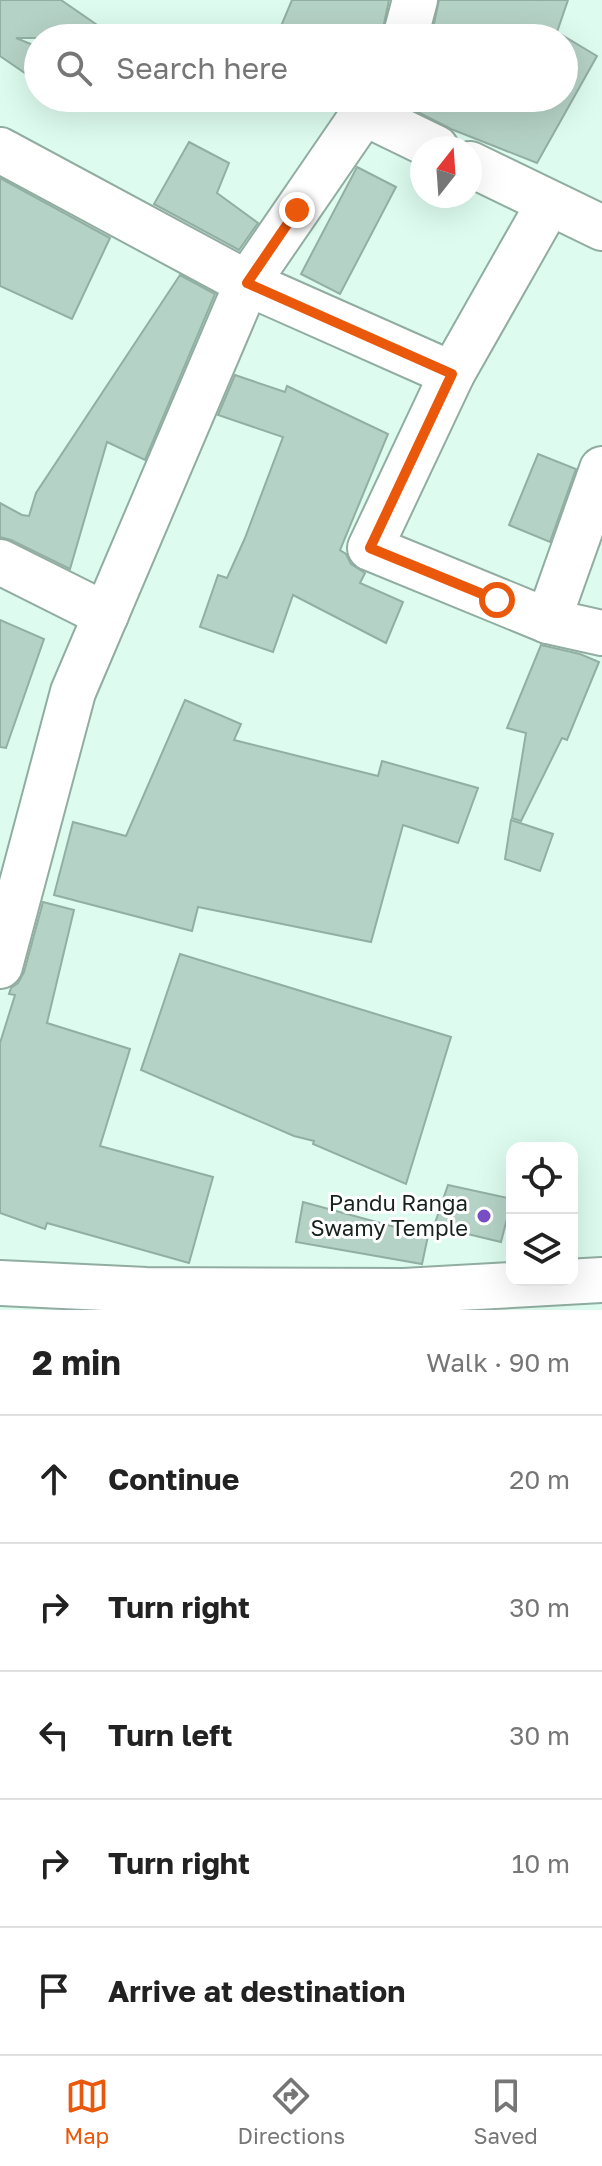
<!DOCTYPE html>
<html lang="en">
<head>
<meta charset="utf-8">
<style>
	:root { --surface:#fff; --page:#f6f6f6; --text:#222; --muted:#767676; --line:#e0e0e0; --accent:#ea580c }
	body { margin:0; font-family:"Golos Text",sans-serif; background:var(--page); color:var(--text) }
	.controls { position:absolute; right:24px; bottom:24px; display:grid; overflow:hidden; border-radius:16px; box-shadow:0 8px 32px #0002 }
	.controls button { width:72px; height:72px; display:grid; place-items:center; padding:0; border:0; border-bottom:2px solid var(--line); background:var(--surface); color:var(--text); font:40px sans-serif }
	.compass { position:absolute; left:410px; top:136px; width:72px; height:72px; border-radius:50%; background:var(--surface); box-shadow:0 8px 32px #0002; rotate:17deg }
	.stop { position:absolute; width:24px; height:24px; margin:-18px; border:6px solid #ea580c; border-radius:50%; background:#fff }
	.stop.end { background:#ea580c; border-color:#fff; box-shadow:0 2px 8px #0008 }
	.list { margin:0; padding:0; list-style:none }
	h2 { display:flex; justify-content:space-between; align-items:center; height:104px; margin:0; padding:0 32px; font-size:34px }
	h2 small { font-size:26px; font-weight:400; color:var(--muted) }
	.list li { display:grid; grid-template-columns:52px 1fr auto; gap:24px; align-items:center; box-sizing:border-box; height:128px; padding:0 32px; border-top:2px solid var(--line) }
	.list b { display:block; font-size:30px; white-space:nowrap }
	.list em { font-size:26px; font-style:normal; color:var(--muted) }
	.icon { flex:none; width:44px; height:44px; fill:none; stroke:currentColor; stroke-width:2; stroke-linecap:round; stroke-linejoin:round }
	.map { position:relative; flex:none; width:602px; height:1310px; overflow:hidden }
	.search { position:absolute; background:var(--surface); box-shadow:0 8px 32px #0002; left:24px; right:24px; top:24px; height:88px; display:flex; align-items:center; gap:20px; box-sizing:border-box; padding:0 28px; border-radius:44px; color:var(--muted); font-size:30px }
	.sheet { height:744px; background:var(--surface) }
	nav { display:flex; justify-content:space-around; align-items:center; box-sizing:border-box; height:112px; border-top:2px solid var(--line); background:var(--surface); font-size:22px; color:var(--muted) }
	nav a { display:grid; justify-items:center; gap:4px }
	nav .on { color:var(--accent) }
	.map>svg:first-child { display:block }
</style>
</head>
<body>
<div class="map">
<svg width="602" height="1310" viewBox="0 0 602 1310">
	<rect width="100%" height="100%" fill="#ddfbef"/>
	<g fill="#b5d2c6" stroke="#93afa4" stroke-width="2">
		<polygon points="0,0 61,0 116,38 16,38 38,47 38,82 0,56"/>
		<polygon points="292,0 389,0 381,38 276,38"/>
		<polygon points="439,0 568,0 557,32 597,56 537,163 451,129 398,102 399,98 564,98 564,38 431,38"/>
		<polygon points="62,98 85,98 78,109"/>
		<polygon points="189,142 229,163 217,193 258,223 239,250 154,204"/>
		<polygon points="357,167 396,187 340,294 301,274"/>
		<polygon points="0,178 110,238 72,319 0,286"/>
		<polygon points="180,275 215,294 145,460 107,442 70,569 11,540 0,537 0,503 22,515 29,516 36,493"/>
		<polygon points="235,375 285,392 287,386 388,434 340,550 346,554 351,564 365,573 360,583 403,602 386,643 293,595 273,652 200,627 218,575 227,578 245,538 283,437 218,415"/>
		<polygon points="538,454 576,469 550,542 509,525"/>
		<polygon points="0,620 44,639 6,748 0,747"/>
		<polygon points="541,645 580,654 599,662 567,740 562,738 521,821 512,818 526,733 507,728"/>
		<polygon points="185,700 241,724 234,740 378,776 382,761 478,788 458,843 403,825 371,942 198,907 192,931 54,895 73,822 126,836"/>
		<polygon points="511,820 553,834 540,871 505,859"/>
		<polygon points="43,902 74,910 47,1023 130,1049 100,1146 213,1177 189,1263 47,1223 45,1229 0,1213 0,1043 15,995 9,994 11,988 18,983 24,972"/>
		<polygon points="180,954 451,1037 406,1184 313,1144 314,1141 294,1136 141,1070"/>
		<polygon points="448,1185 512,1199 501,1242 434,1226"/>
		<polygon points="303,1202 428,1236 422,1264 296,1242"/>
	</g>
	<g fill="none" stroke-linecap="round" stroke-linejoin="round">
		<defs>
			<g id="minor">
				<polyline points="405,38 415,0"/>
				<polyline points="364,113 436,148"/>
				<polyline points="0,150 247,283 452,374 370,548 548,621 602,633"/>
				<polyline points="470,164 602,228"/>
				<polyline points="452,374 549,203"/>
				<polyline points="0,562 106,615"/>
				<polyline points="548,621 602,469"/>
				<polyline points="0,966 73,692 247,283 374,98"/>
				<polyline points="0,1283 146,1290 404,1291 602,1280"/>
			</g>
		</defs>
		<use href="#minor" stroke="#91ada1" stroke-width="48"/>
		<use href="#minor" stroke="#fff" stroke-width="44"/>
	</g>
	<g fill="none" stroke-linecap="round" stroke-linejoin="round">
		<polyline stroke="#ea580c" stroke-width="10" points="297,210 247,283 452,374 370,548 497,600"/>
	</g>
	<circle fill="#7a4ec6" stroke="#fff" stroke-width="3" cx="484" cy="1216" r="8"/>
	<g text-anchor="middle" stroke-width="6" stroke-linejoin="round" paint-order="stroke">
		<g font-size="22" fill="#17221e" stroke="#fff" text-anchor="end">
			<text x="468" y="1211">Pandu Ranga<tspan x="468" dy="25">Swamy Temple</tspan></text>
		</g>
	</g>
</svg>
<div class="controls">
<button><svg class="icon" aria-label="locate" viewBox="0 0 24 24"><circle cx="12" cy="12" r="6"/><path d="M12 2v4M12 18v4M2 12h4M18 12h4"/></svg></button>
<button><svg class="icon" aria-label="layers" viewBox="0 0 24 24"><path d="M12 4l9 5-9 5-9-5zM3 14l9 5 9-5"/></svg></button>
</div>
<svg class="compass" viewBox="-18 -18 36 36"><path d="M0-13l5 13h-10z" fill="#e53935"/><path d="M0 13l5-13h-10z" fill="#767676"/></svg>
<div class="stop" style="left:497px;top:600px"></div>
<div class="stop end" style="left:297px;top:210px"></div>
<div class="search"><svg class="icon" aria-label="search" viewBox="0 0 24 24"><circle cx="10" cy="10" r="6"/><path d="M15 15l6 6"/></svg>Search here</div>
</div>
<section class="sheet">
<h2>2 min<small>Walk · 90 m</small></h2>
<ul class="list">
<li><svg class="icon" aria-label="ahead" viewBox="0 0 24 24"><path d="M12 20V5M6 11l6-6 6 6"/></svg><div><b>Continue</b></div><em>20 m</em></li>
<li><svg class="icon" aria-label="right" viewBox="0 0 24 24"><path d="M7 20v-9h11M14 6l5 5-5 5"/></svg><div><b>Turn right</b></div><em>30 m</em></li>
<li><svg class="icon" aria-label="left" viewBox="0 0 24 24"><path d="M17 20v-9H6M10 6l-5 5 5 5"/></svg><div><b>Turn left</b></div><em>30 m</em></li>
<li><svg class="icon" aria-label="right" viewBox="0 0 24 24"><path d="M7 20v-9h11M14 6l5 5-5 5"/></svg><div><b>Turn right</b></div><em>10 m</em></li>
<li><svg class="icon" aria-label="arrive" viewBox="0 0 24 24"><path d="M6 21V4h12l-3 4 3 4H6"/></svg><div><b>Arrive at destination</b></div></li>
</ul>
</section>
<nav>
<a class="on"><svg class="icon" aria-label="map" viewBox="0 0 24 24"><path d="M3 6l6-2 6 2 6-2v14l-6 2-6-2-6 2zM9 4v14M15 6v14"/></svg>Map</a>
<a><svg class="icon" aria-label="directions" viewBox="0 0 24 24"><path d="M12 3l9 9-9 9-9-9zM9 14v-3h6M13 9l2 2-2 2"/></svg>Directions</a>
<a><svg class="icon" aria-label="saved" viewBox="0 0 24 24"><path d="M7 4h10v16l-5-4-5 4z"/></svg>Saved</a>
</nav>
</body>
</html>
